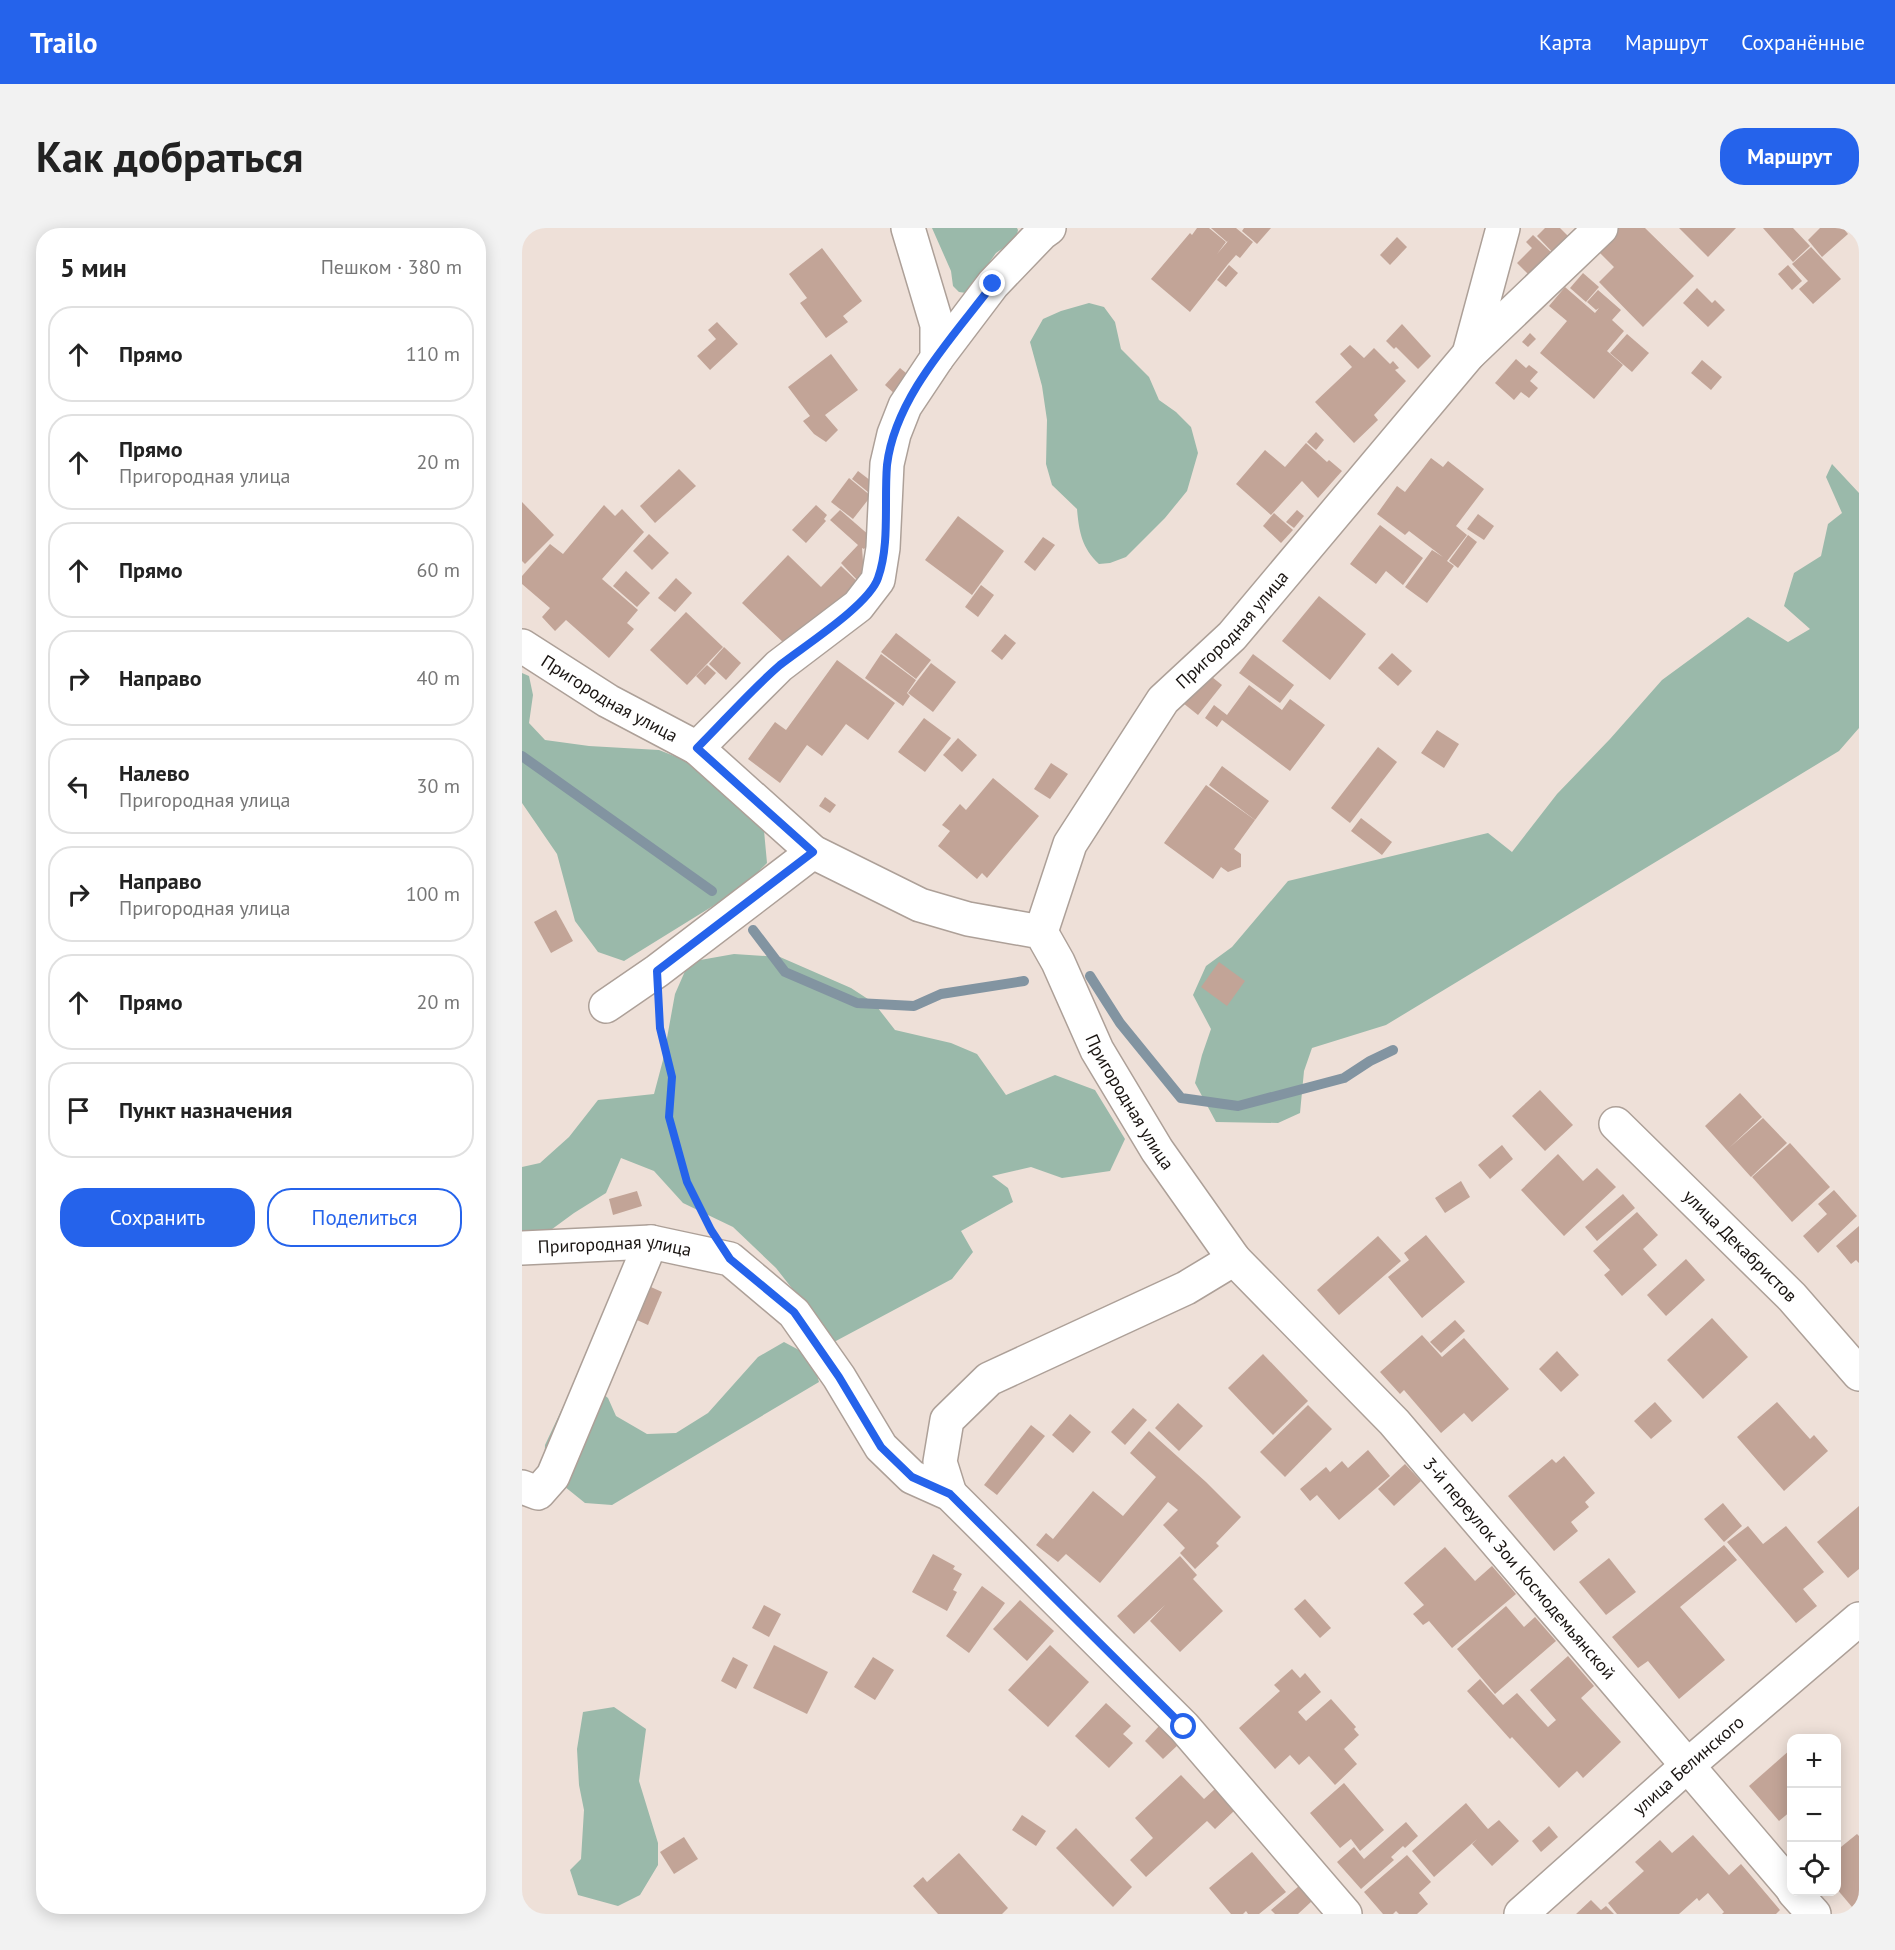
<!DOCTYPE html>
<html lang="ru">
<head>
<meta charset="utf-8">
<style>
	:root { --surface:#fff; --page:#f2f2f2; --text:#222; --muted:#767676; --line:#e0e0e0; --accent:#2563eb }
	body { margin:0; font-family:"PT Sans",sans-serif; background:var(--page); color:var(--text) }
	.controls { position:absolute; right:18px; bottom:18px; display:grid; overflow:hidden; border-radius:12px; box-shadow:0 3px 15px #0003 }
	.controls button { width:54px; height:54px; display:grid; place-items:center; padding:0; border:0; border-bottom:2px solid var(--line); background:var(--surface); color:var(--text); font:30px sans-serif }
	.stop { position:absolute; width:18px; height:18px; margin:-14px; border:4px solid #2563eb; border-radius:50%; background:#fff }
	.stop.end { background:#2563eb; border-color:#fff; box-shadow:0 2px 6px #0008 }
	.list { margin:0; padding:0; list-style:none }
	h2 { display:flex; justify-content:space-between; align-items:center; height:78px; margin:0; padding:0 24px; font-size:26px }
	h2 small { font-size:20px; font-weight:400; color:var(--muted) }
	.list li { display:grid; grid-template-columns:39px 1fr auto; gap:18px; align-items:center; box-sizing:border-box; height:96px; margin:0 12px 12px; padding:0 12px; border:2px solid var(--line); border-radius:24px }
	.list b { display:block; font-size:22px; white-space:nowrap }
	.list p { margin:0; font-size:20px; white-space:nowrap; color:var(--muted) }
	.list em { font-size:20px; font-style:normal; color:var(--muted) }
	.actions { display:flex; gap:12px; padding:18px 24px }
	.actions a { flex:1; padding:14px 0; border:2px solid var(--accent); border-radius:24px; text-align:center; font-size:21px; color:var(--accent) }
	.actions .main { background:var(--accent); color:#fff }
	.icon { flex:none; width:33px; height:33px; fill:none; stroke:currentColor; stroke-width:2; stroke-linecap:round; stroke-linejoin:round }
	.map { position:relative; flex:none; width:1337px; height:1686px; overflow:hidden; border-radius:24px }
	header { display:flex; align-items:center; gap:36px; box-sizing:border-box; height:84px; padding:0 30px; background:var(--accent); color:#fff }
	header strong { font-size:28px }
	nav { display:flex; gap:33px; margin-inline-start:auto; font-size:21px }
	.intro { display:flex; align-items:center; justify-content:space-between; box-sizing:border-box; height:144px; padding:0 36px }
	h1 { margin:0; font-size:42px }
	.button { padding:15px 27px; border-radius:24px; background:var(--accent); color:#fff; font-size:21px; font-weight:700 }
	main { display:flex; gap:36px; padding:0 36px }
	aside { flex:1; background:var(--surface); border-radius:24px; box-shadow:0 3px 15px #0003 }
	.map>svg:first-child { display:block }
</style>
</head>
<body>
<header>
<strong>Trailo</strong>
<nav><a>Карта</a><a>Маршрут</a><a>Сохранённые</a></nav>
</header>
<div class="intro"><h1>Как добраться</h1><a class="button">Маршрут</a></div>
<main>
<aside>
<h2>5 мин<small>Пешком · 380 m</small></h2>
<ul class="list">
<li><svg class="icon" aria-label="ahead" viewBox="0 0 24 24"><path d="M12 20V5M6 11l6-6 6 6"/></svg><div><b>Прямо</b></div><em>110 m</em></li>
<li><svg class="icon" aria-label="ahead" viewBox="0 0 24 24"><path d="M12 20V5M6 11l6-6 6 6"/></svg><div><b>Прямо</b><p>Пригородная улица</p></div><em>20 m</em></li>
<li><svg class="icon" aria-label="ahead" viewBox="0 0 24 24"><path d="M12 20V5M6 11l6-6 6 6"/></svg><div><b>Прямо</b></div><em>60 m</em></li>
<li><svg class="icon" aria-label="right" viewBox="0 0 24 24"><path d="M7 20v-9h11M14 6l5 5-5 5"/></svg><div><b>Направо</b></div><em>40 m</em></li>
<li><svg class="icon" aria-label="left" viewBox="0 0 24 24"><path d="M17 20v-9H6M10 6l-5 5 5 5"/></svg><div><b>Налево</b><p>Пригородная улица</p></div><em>30 m</em></li>
<li><svg class="icon" aria-label="right" viewBox="0 0 24 24"><path d="M7 20v-9h11M14 6l5 5-5 5"/></svg><div><b>Направо</b><p>Пригородная улица</p></div><em>100 m</em></li>
<li><svg class="icon" aria-label="ahead" viewBox="0 0 24 24"><path d="M12 20V5M6 11l6-6 6 6"/></svg><div><b>Прямо</b></div><em>20 m</em></li>
<li><svg class="icon" aria-label="arrive" viewBox="0 0 24 24"><path d="M6 21V4h12l-3 4 3 4H6"/></svg><div><b>Пункт назначения</b></div></li>
</ul>
<div class="actions"><a class="main">Сохранить</a><a>Поделиться</a></div>
</aside>
<div class="map">
<svg width="1337" height="1686" viewBox="0 0 1337 1686">
	<rect width="100%" height="100%" fill="#eee0d8"/>
	<g fill="#9ab9aa">
		<polygon points="410,0 495,0 496,2 494,11 474,25 454,53 450,62 444,65 437,64 431,58 429,43"/>
		<path d="M567,75L582,79L593,94L599,121L627,149L637,172L654,184L669,199L676,225L665,263L643,290L604,329L588,335L577,336C560,320 557,304 555,281L530,257L524,236L525,192L520,158L508,114L521,91L539,83Z"/>
		<polygon points="1310,236 1337,265 1337,500 1317,523 864,797 790,820 782,843 778,885 756,895 694,894 673,855 680,827 689,801 671,767 684,738 710,719 766,653 966,605 990,624 1035,566 1088,511 1140,452 1226,389 1266,414 1288,401 1262,378 1272,345 1299,328 1306,296 1320,285 1304,249"/>
		<polygon points="0,445 7,448 11,467 7,495 23,512 67,518 137,522 198,546 240,581 245,635 220,660 102,733 76,724 53,693 35,626 0,575"/>
		<polygon points="212,726 258,729 329,760 352,775 373,802 429,815 455,826 484,867 533,847 573,862 603,911 588,943 540,950 509,939 470,948 486,960 491,974 439,1003 451,1024 430,1051 312,1114 254,1040 211,999 161,975 132,943 99,930 84,965 52,985 22,1007 0,1009 0,939 18,935 47,909 76,872 132,866 141,832 153,766 167,734"/>
		<polygon points="262,1114 290,1129 297,1154 90,1277 63,1275 22,1242 23,1217 46,1168 63,1151 86,1170 94,1188 125,1206 154,1205 186,1185 236,1129"/>
		<polygon points="92,1479 124,1501 117,1553 136,1615 136,1637 118,1667 96,1678 56,1667 48,1642 59,1631 62,1582 57,1557 55,1521 61,1484"/>
	</g>
	<g fill="none" stroke-linecap="round" stroke-linejoin="round">
		<g stroke="#8294a1" stroke-width="10">
			<polyline points="0,528 190,663"/>
			<polyline points="231,702 263,744 335,775 392,778 419,766 502,753"/>
			<polyline points="568,748 598,795 659,870 716,878 822,850 848,833 871,822"/>
		</g>
	</g>
	<g fill="#c2a497">
		<polygon points="675,0 687,0 704,14 695,26 707,12 705,14 689,0 714,0 731,14 718,30 714,27 706,36 668,84 629,51 668,5 670,7"/>
		<polygon points="722,0 749,0 735,16 720,3"/>
		<polygon points="1023,0 1038,0 1050,12 1034,28 1015,8"/>
		<polygon points="1089,0 1123,0 1172,48 1121,99 1077,54 1092,39 1071,18"/>
		<polygon points="1157,0 1214,0 1186,29"/>
		<polygon points="1241,0 1271,0 1288,18 1271,34"/>
		<polygon points="1298,0 1321,0 1326,6 1300,29 1286,12"/>
		<polygon points="1011,7 1033,28 1010,50 995,35 1010,20 1004,14"/>
		<polygon points="875,9 885,19 868,37 858,27"/>
		<polygon points="1289,19 1319,51 1291,76 1277,61 1286,53 1270,36"/>
		<polygon points="300,20 340,73 321,88 326,94 304,110 278,75 285,70 267,46"/>
		<polygon points="707,37 716,45 704,59 695,52"/>
		<polygon points="1266,37 1280,53 1270,62 1256,46"/>
		<polygon points="1061,45 1077,59 1064,74 1048,60"/>
		<polygon points="1043,59 1073,85 1077,80 1074,82 1065,74 1076,62 1099,82 1090,92 1102,103 1085,123 1101,137 1072,171 1018,125 1045,93 1027,78"/>
		<polygon points="1175,60 1190,75 1193,72 1203,82 1186,99 1161,75"/>
		<polygon points="195,94 216,116 188,142 175,128 194,111 186,102"/>
		<polygon points="880,96 909,128 896,141 874,119 872,121 864,113"/>
		<polygon points="1008,105 1014,111 1006,119 1000,114"/>
		<polygon points="1105,106 1127,125 1110,144 1088,125"/>
		<polygon points="828,117 842,130 852,120 868,136 871,133 877,140 873,142 884,153 852,187 856,192 832,215 793,174 830,139 818,126"/>
		<polygon points="309,126 336,162 303,187 316,202 304,214 292,206 281,193 288,188 266,159"/>
		<polygon points="994,131 1004,140 1007,137 1016,144 1008,153 1016,160 1007,170 999,164 992,172 973,155"/>
		<polygon points="1180,132 1200,149 1189,162 1169,145"/>
		<polygon points="378,140 390,150 375,168 363,157"/>
		<polygon points="794,204 802,212 794,222 785,214"/>
		<polygon points="784,215 805,234 807,232 820,243 796,270 780,253 749,287 714,256 743,222 763,239"/>
		<polygon points="909,230 921,239 926,233 962,261 934,298 945,307 925,333 932,338 905,375 883,359 910,322 921,329 887,303 883,307 855,286 875,258 883,264"/>
		<polygon points="157,241 174,258 133,295 118,278"/>
		<polygon points="336,243 353,256 346,264 330,251"/>
		<polygon points="327,250 349,268 331,291 309,274"/>
		<polygon points="0,274 32,307 3,336 0,333"/>
		<polygon points="82,277 93,288 100,281 122,304 80,351 116,382 105,395 112,401 87,430 44,392 33,403 20,389 28,380 0,356 0,348 28,316 41,326"/>
		<polygon points="294,277 305,287 302,291 304,293 284,315 270,302"/>
		<polygon points="318,282 348,308 349,313 342,321 340,320 342,346 336,353 319,335 336,317 308,292"/>
		<polygon points="775,282 782,288 772,300 764,294"/>
		<polygon points="752,285 771,302 759,315 741,298"/>
		<polygon points="956,286 972,298 962,312 945,301"/>
		<polygon points="436,288 482,323 450,367 403,332"/>
		<polygon points="858,297 901,330 881,357 864,343 854,356 828,336"/>
		<polygon points="127,306 147,325 130,342 111,323"/>
		<polygon points="946,307 955,314 936,340 927,333"/>
		<polygon points="521,309 533,317 513,343 502,334"/>
		<polygon points="266,327 299,359 319,338 337,355 299,394 293,389 265,418 220,375"/>
		<polygon points="104,343 128,365 115,379 91,358"/>
		<polygon points="154,350 170,365 153,384 136,370"/>
		<polygon points="459,357 472,367 456,389 443,379"/>
		<polygon points="797,368 844,406 808,452 760,413"/>
		<polygon points="164,384 201,419 165,457 128,422"/>
		<polygon points="374,405 409,432 394,451 359,424"/>
		<polygon points="483,406 494,415 480,432 469,423"/>
		<polygon points="202,419 219,435 204,452 187,436"/>
		<polygon points="870,425 890,443 876,458 856,440"/>
		<polygon points="359,426 394,452 385,465 388,468 381,478 343,450"/>
		<polygon points="731,426 772,457 758,475 717,445"/>
		<polygon points="315,432 373,475 346,512 324,496 300,528 285,517 258,555 226,531 253,494 264,502"/>
		<polygon points="409,435 434,454 411,484 386,465"/>
		<polygon points="185,437 194,445 183,457 174,448"/>
		<polygon points="685,445 700,457 676,487 661,475"/>
		<polygon points="727,457 760,482 768,471 803,497 768,543 700,492 695,499 683,490 692,477 705,487"/>
		<polygon points="402,490 429,510 403,544 376,524"/>
		<polygon points="915,502 937,516 922,540 899,525"/>
		<polygon points="436,510 455,527 440,544 421,527"/>
		<polygon points="856,519 875,534 828,595 809,580"/>
		<polygon points="529,535 546,546 528,571 512,561"/>
		<polygon points="700,538 747,573 733,592 687,557"/>
		<polygon points="471,550 517,588 465,650 460,645 455,651 416,618 428,603 420,597 438,576 444,582"/>
		<polygon points="684,557 733,592 712,621 719,626 719,639 706,644 699,639 691,651 642,615"/>
		<polygon points="303,569 314,577 308,585 297,578"/>
		<polygon points="839,590 870,614 860,627 829,603"/>
		<polygon points="34,682 51,713 29,725 12,694"/>
		<polygon points="697,734 723,753 705,778 679,759"/>
		<polygon points="1018,862 1051,897 1023,923 990,888"/>
		<polygon points="1218,865 1240,889 1207,920 1241,890 1265,915 1229,949 1183,898"/>
		<polygon points="1268,915 1308,959 1270,994 1230,949"/>
		<polygon points="980,917 991,931 968,951 956,937"/>
		<polygon points="1036,926 1061,953 1075,940 1094,959 1042,1008 999,962"/>
		<polygon points="939,953 948,969 923,985 913,970"/>
		<polygon points="1312,962 1335,988 1296,1025 1281,1008 1305,986 1296,976"/>
		<polygon points="115,963 120,978 91,987 87,971"/>
		<polygon points="1101,966 1113,980 1075,1013 1063,999"/>
		<polygon points="1115,984 1136,1007 1121,1021 1135,1037 1100,1068 1082,1047 1088,1042 1071,1023"/>
		<polygon points="1337,998 1337,1035 1334,1032 1329,1036 1314,1018"/>
		<polygon points="904,1007 943,1054 900,1090 866,1049 887,1032 882,1025"/>
		<polygon points="856,1008 879,1033 817,1087 795,1062"/>
		<polygon points="1164,1031 1183,1052 1144,1088 1125,1067"/>
		<polygon points="120,1055 140,1064 126,1097 106,1088"/>
		<polygon points="1190,1090 1226,1129 1181,1171 1145,1132"/>
		<polygon points="933,1092 943,1103 919,1125 908,1114"/>
		<polygon points="900,1107 920,1129 942,1110 987,1161 950,1194 942,1185 919,1205 882,1162 878,1166 858,1144"/>
		<polygon points="1035,1123 1057,1147 1039,1164 1017,1141"/>
		<polygon points="741,1126 786,1173 751,1207 706,1160"/>
		<polygon points="1133,1174 1150,1193 1129,1211 1112,1193"/>
		<polygon points="1255,1174 1288,1211 1292,1207 1306,1223 1262,1263 1215,1209"/>
		<polygon points="656,1175 681,1198 657,1223 633,1200"/>
		<polygon points="786,1177 810,1201 763,1249 738,1224"/>
		<polygon points="611,1180 625,1192 603,1217 589,1204"/>
		<polygon points="548,1186 569,1204 551,1225 530,1207"/>
		<polygon points="509,1197 523,1208 475,1267 462,1257"/>
		<polygon points="627,1203 684,1254 719,1289 694,1315 697,1318 673,1341 658,1325 663,1320 641,1297 656,1282 646,1274 578,1355 544,1326 536,1334 514,1317 524,1305 531,1311 571,1263 601,1288 634,1249 608,1225"/>
		<polygon points="846,1222 868,1248 817,1292 795,1267 788,1273 778,1261 804,1239 808,1244 820,1233 826,1240"/>
		<polygon points="1042,1228 1073,1265 1063,1274 1067,1279 1049,1294 1056,1303 1032,1323 986,1268 1030,1231 1034,1235"/>
		<polygon points="883,1236 899,1253 872,1278 856,1261"/>
		<polygon points="1201,1275 1220,1298 1202,1314 1182,1291"/>
		<polygon points="1337,1278 1337,1341 1326,1350 1295,1314"/>
		<polygon points="1226,1298 1241,1316 1264,1298 1302,1344 1281,1361 1295,1378 1274,1395 1205,1314"/>
		<polygon points="1202,1317 1215,1332 1158,1379 1203,1432 1157,1471 1126,1433 1116,1440 1090,1409"/>
		<polygon points="923,1319 953,1353 970,1338 994,1366 930,1420 907,1393 901,1397 891,1386 902,1377 882,1355"/>
		<polygon points="411,1326 433,1338 431,1341 440,1346 431,1362 435,1364 425,1383 390,1364"/>
		<polygon points="658,1328 675,1347 671,1351 701,1383 658,1424 628,1393 643,1377 612,1406 595,1388"/>
		<polygon points="1087,1330 1114,1364 1084,1387 1057,1354"/>
		<polygon points="460,1358 483,1375 447,1425 424,1408"/>
		<polygon points="783,1371 809,1400 798,1410 772,1381"/>
		<polygon points="498,1372 532,1403 505,1433 471,1401"/>
		<polygon points="242,1377 259,1386 247,1409 230,1400"/>
		<polygon points="984,1378 1002,1399 1013,1389 1034,1413 973,1466 935,1421"/>
		<polygon points="252,1417 306,1444 285,1486 231,1460"/>
		<polygon points="528,1417 567,1454 526,1499 486,1462"/>
		<polygon points="1046,1428 1072,1458 1059,1470 1099,1514 1061,1550 1055,1543 1037,1560 990,1509 988,1511 945,1463 958,1451 981,1477 995,1465 1026,1499 1034,1492 1008,1462"/>
		<polygon points="211,1429 226,1437 214,1461 199,1453"/>
		<polygon points="351,1429 372,1442 353,1472 332,1459"/>
		<polygon points="770,1441 778,1450 783,1445 799,1464 776,1484 784,1493 809,1471 834,1499 832,1501 837,1507 822,1521 835,1536 813,1557 787,1528 777,1537 768,1527 753,1541 717,1500 758,1463 752,1457"/>
		<polygon points="584,1475 609,1498 601,1506 611,1515 587,1540 553,1508"/>
		<polygon points="639,1496 658,1515 641,1531 623,1513"/>
		<polygon points="1269,1521 1269,1583 1257,1593 1227,1558"/>
		<polygon points="659,1547 682,1571 693,1561 712,1583 693,1601 685,1593 624,1649 608,1632 631,1610 613,1590"/>
		<polygon points="822,1555 862,1602 838,1623 829,1611 818,1620 788,1585"/>
		<polygon points="944,1575 966,1601 977,1592 997,1613 970,1638 950,1616 955,1611 912,1649 890,1623"/>
		<polygon points="500,1587 524,1603 514,1618 490,1602"/>
		<polygon points="884,1594 896,1608 883,1620 881,1618 869,1629 872,1632 839,1661 815,1634 832,1619 842,1631"/>
		<polygon points="1027,1598 1036,1609 1019,1624 1010,1613"/>
		<polygon points="554,1600 610,1659 591,1679 534,1620"/>
		<polygon points="1335,1606 1337,1608 1337,1673 1330,1679 1314,1660 1314,1623"/>
		<polygon points="1171,1607 1207,1647 1219,1636 1258,1682 1254,1686 1200,1686 1202,1684 1186,1665 1177,1673 1175,1670 1157,1686 1095,1686 1086,1675 1122,1643 1113,1634 1138,1612 1150,1625"/>
		<polygon points="162,1609 176,1631 152,1646 138,1624"/>
		<polygon points="730,1624 764,1664 737,1686 726,1686 724,1683 721,1686 709,1686 687,1660"/>
		<polygon points="437,1625 486,1680 480,1686 416,1686 391,1658 401,1649 405,1654"/>
		<polygon points="885,1627 909,1654 897,1665 906,1676 895,1686 877,1686 874,1683 871,1686 861,1686 842,1664"/>
		<polygon points="777,1658 790,1673 776,1686 753,1686 749,1682"/>
		<polygon points="1069,1672 1079,1682 1084,1678 1092,1686 1054,1686"/>
	</g>
	<g fill="none" stroke-linecap="round" stroke-linejoin="round">
		<defs>
			<g id="minor">
				<polyline points="947,126 981,0"/>
				<polyline points="415,130 471,56 520,5 527,0"/>
				<path id="s1" d="M0,418L86,473L175,520L291,624L398,677L446,691L519,704L536,734L575,822L635,922L712,1031L872,1194L1270,1660"/>
				<polyline points="175,520 257,438 336,378 356,352 361,320 365,236 372,206 383,178 415,130 415,97 386,0"/>
				<path id="s2" d="M519,704L548,616L641,472L710,408L947,126L1079,0"/>
				<polyline points="84,778 135,743 291,624"/>
				<path id="s3" d="M1094,896L1270,1069L1337,1146"/>
				<path id="s4" d="M0,1020L129,1014L208,1031L272,1085L317,1149L359,1219L390,1249L428,1266L662,1499L823,1686"/>
				<polyline points="0,1259 16,1265 31,1248 129,1014"/>
				<polyline points="428,1266 418,1234 425,1192 467,1151 664,1060 712,1031"/>
				<polyline points="1272,1664 1292,1686"/>
				<path id="s5" d="M999,1686L1165,1538L1337,1391"/>
			</g>
		</defs>
		<use href="#minor" stroke="#ada098" stroke-width="36"/>
		<polyline stroke="#857b75" stroke-width="4" stroke-dasharray="1.5 4.5" stroke-linecap="butt" points="137,783 138,800 150,849 147,889 165,954 184,992"/>
		<use href="#minor" stroke="#fff" stroke-width="33"/>
	</g>
	<g fill="none" stroke-linecap="round" stroke-linejoin="round">
		<path stroke="#2563eb" stroke-width="8" d="M471,56C431,109 373,169 365,237C362,273 368,317 356,350C347,377 282,418 258,437C229,462 202,493 175,520L291,624L135,743L138,800L150,849L147,889L165,954L189,1002L208,1031L272,1084L317,1149L359,1219L390,1249L428,1266L662,1499"/>
	</g>
	<g text-anchor="middle" stroke-width="4.5" stroke-linejoin="round" paint-order="stroke">
		<g font-size="18" fill="#191411" stroke="#eee0d8">
			<text dy="6" stroke="none"><textPath href="#s2" startOffset="363">Пригородная улица</textPath></text>
			<text dy="6" stroke="none"><textPath href="#s1" startOffset="102">Пригородная улица</textPath></text>
			<text dy="6" stroke="none"><textPath href="#s1" startOffset="794">Пригородная улица</textPath></text>
			<text dy="6" stroke="none"><textPath href="#s3" startOffset="174">улица Декабристов</textPath></text>
			<text dy="6" stroke="none"><textPath href="#s4" startOffset="93">Пригородная улица</textPath></text>
			<text dy="6" stroke="none"><textPath href="#s1" startOffset="1404">3-й переулок Зои Космодемьянской</textPath></text>
			<text dy="6" stroke="none"><textPath href="#s5" startOffset="224">улица Белинского</textPath></text>
		</g>
	</g>
</svg>
<div class="controls">
<button>+</button>
<button>−</button>
<button><svg class="icon" aria-label="locate" viewBox="0 0 24 24"><circle cx="12" cy="12" r="6"/><path d="M12 2v4M12 18v4M2 12h4M18 12h4"/></svg></button>
</div>
<div class="stop" style="left:662px;top:1499px"></div>
<div class="stop end" style="left:471px;top:56px"></div>
</div>
</main>
</body>
</html>
